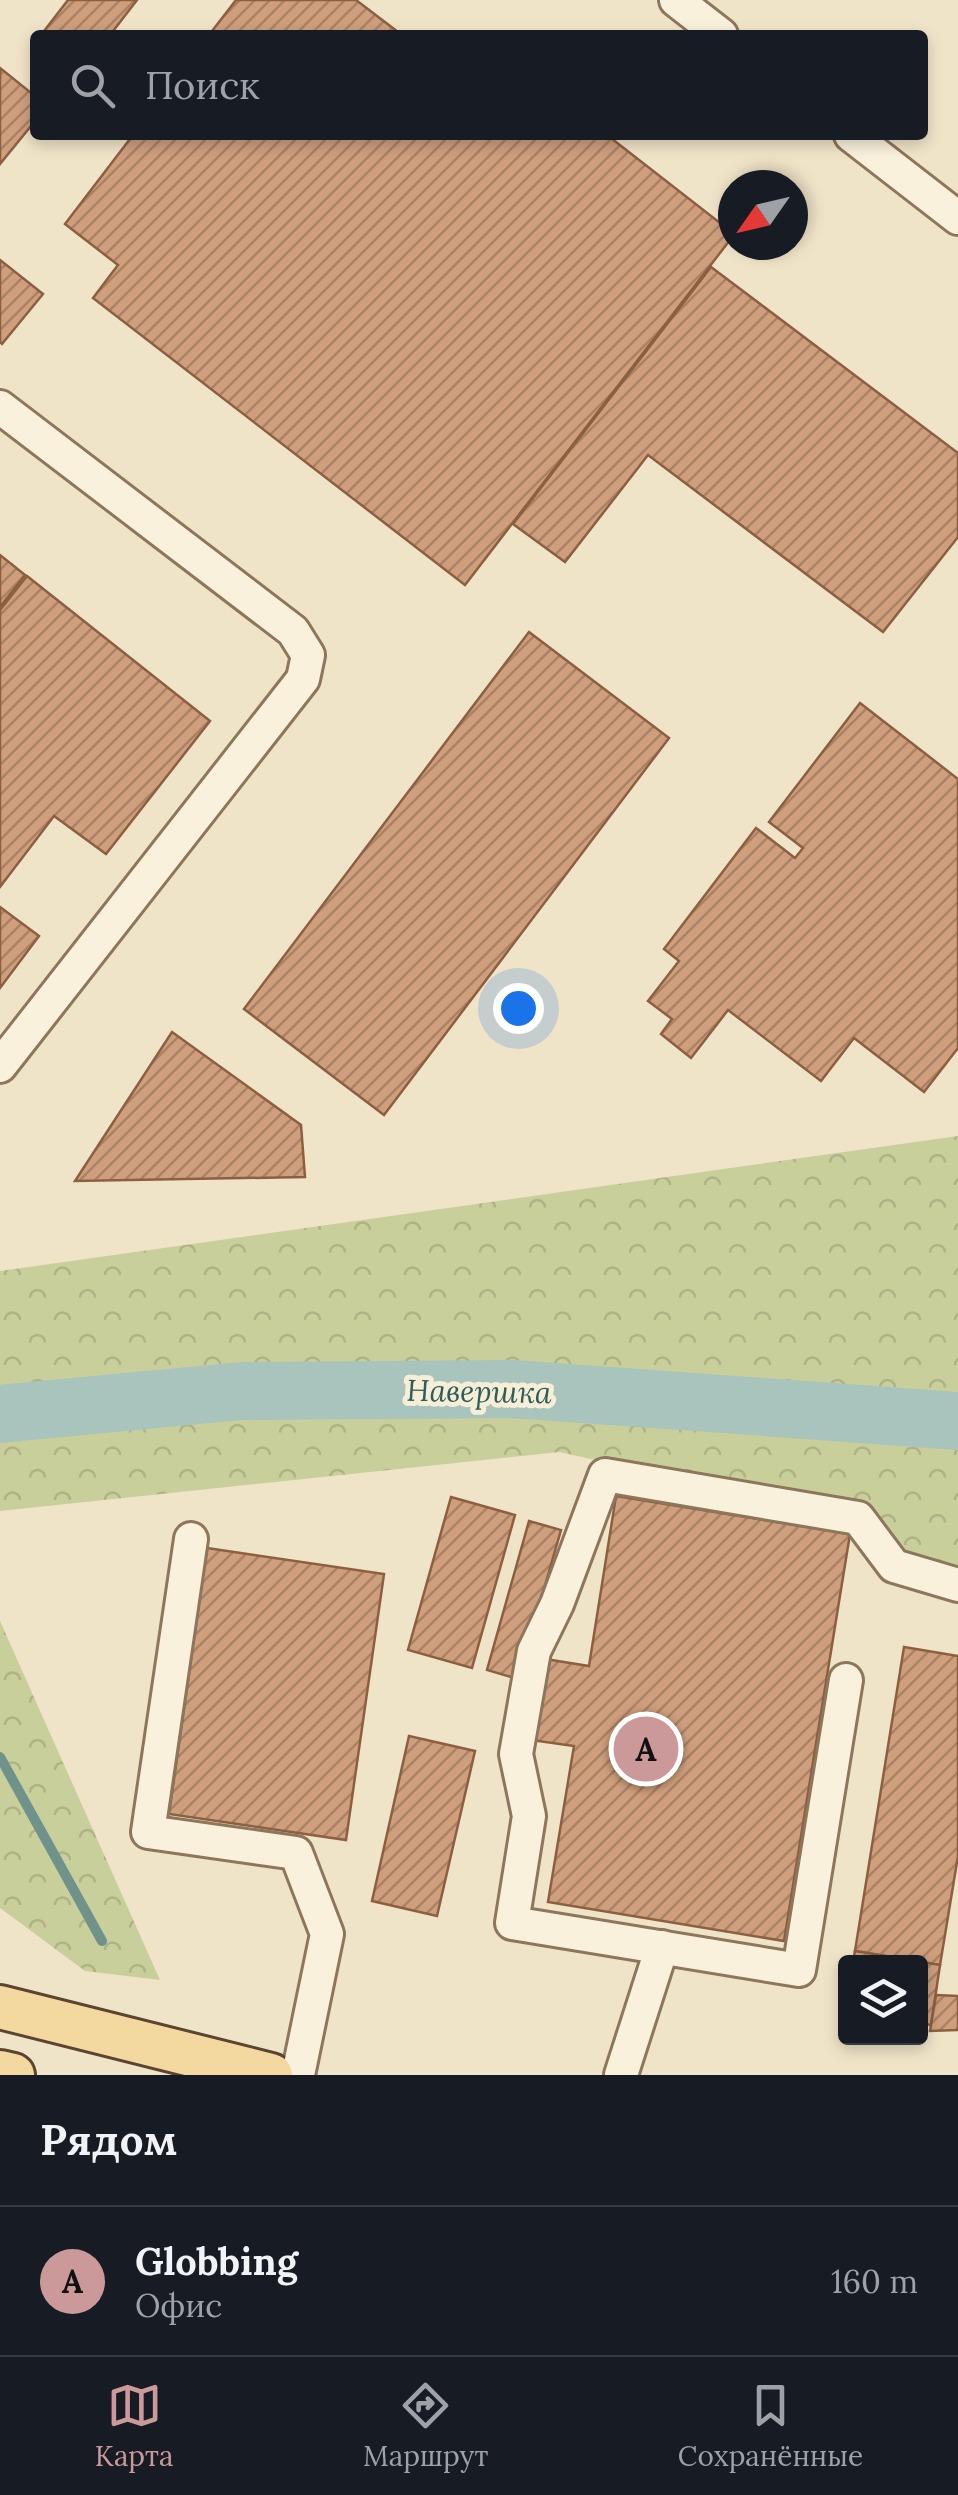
<!DOCTYPE html>
<html lang="ru">
<head>
<meta charset="utf-8">
<style>
	:root { --surface:#171b24; --page:#242831; --text:#f1f3f6; --muted:#9ea1a6; --line:#363941; --accent:#cc999b }
	body { margin:0; font-family:Lora,serif; background:var(--page); color:var(--text) }
	.controls { position:absolute; right:30px; bottom:30px; display:grid; overflow:hidden; border-radius:10px; box-shadow:0 5px 15px #0003 }
	.controls button { width:90px; height:90px; display:grid; place-items:center; padding:0; border:0; border-bottom:2px solid var(--line); background:var(--surface); color:var(--text); font:50px sans-serif }
	.compass { position:absolute; left:718px; top:170px; width:90px; height:90px; border-radius:50%; background:var(--surface); box-shadow:0 5px 15px #0003; rotate:236deg }
	.you { position:absolute; left:518px; top:1008px; width:35px; height:35px; margin:-25px; border:8px solid #fff; border-radius:50%; background:#1a73e8; box-shadow:0 0 0 15px #1a73e833 }
	.badge { display:grid; place-items:center; width:65px; height:65px; border-radius:50%; background:var(--accent); color:#111; font-size:32px; font-weight:700 }
	.pin { position:absolute; translate:-50% -50%; border:5px solid #fff; box-shadow:0 2px 10px #0006 }
	.list { margin:0; padding:0; list-style:none }
	h2 { display:flex; justify-content:space-between; align-items:center; height:130px; margin:0; padding:0 40px; font-size:42px }
	h2 small { font-size:32px; font-weight:400; color:var(--muted) }
	.list li { display:grid; grid-template-columns:65px 1fr auto; gap:30px; align-items:center; box-sizing:border-box; height:150px; padding:0 40px; border-top:2px solid var(--line) }
	.list b { display:block; font-size:38px; white-space:nowrap }
	.list p { margin:0; font-size:32px; white-space:nowrap; color:var(--muted) }
	.list em { font-size:32px; font-style:normal; color:var(--muted) }
	.icon { flex:none; width:55px; height:55px; fill:none; stroke:currentColor; stroke-width:2; stroke-linecap:round; stroke-linejoin:round }
	.map { position:relative; flex:none; width:958px; height:2075px; overflow:hidden }
	.search { position:absolute; background:var(--surface); box-shadow:0 5px 15px #0003; left:30px; right:30px; top:30px; height:110px; display:flex; align-items:center; gap:25px; box-sizing:border-box; padding:0 35px; border-radius:10px; color:var(--muted); font-size:38px }
	.sheet { height:280px; background:var(--surface) }
	nav { display:flex; justify-content:space-around; align-items:center; box-sizing:border-box; height:140px; border-top:2px solid var(--line); background:var(--surface); font-size:28px; color:var(--muted) }
	nav a { display:grid; justify-items:center; gap:5px }
	nav .on { color:var(--accent) }
	.map>svg:first-child { display:block }
</style>
</head>
<body>
<div class="map">
<svg width="958" height="2075" viewBox="0 0 958 2075">
	<defs>
		<pattern id="forest-crowns" width="20" height="18" patternUnits="userSpaceOnUse" patternTransform="scale(2.5)"><rect width="20" height="18" fill="#c9cf9b"/><path d="M2 6a3 3 0 1 1 6 0M12 15a3 3 0 1 1 6 0" fill="none" stroke="#aeb285"/></pattern>
		<pattern id="building-hatch" width="6" height="6" patternUnits="userSpaceOnUse" patternTransform="scale(2.5)"><rect width="6" height="6" fill="#cf9f7d"/><path d="M-1 1l2-2M0 6l6-6M5 7l2-2" fill="none" stroke="#a98266"/></pattern>
	</defs>
	<rect width="100%" height="100%" fill="#f0e4c8"/>
	<g fill="url(#forest-crowns)">
		<polygon points="958,1136 958,1586 894,1566 858,1518 559,1452 0,1511 0,1271"/>
		<polygon points="0,1621 160,1980 85,1971 0,1908"/>
	</g>
	<g fill="none" stroke-linecap="round" stroke-linejoin="round">
		<polyline stroke="#6f938a" stroke-width="10" points="0,1757 102,1941"/>
		<polyline stroke="#a9c4bc" stroke-width="58" points="0,1414 242,1391 513,1389 958,1421"/>
	</g>
	<g fill="url(#building-hatch)" stroke="#8d5f41" stroke-width="2.5">
		<polygon points="68,0 137,0 110,35 41,35"/>
		<polygon points="236,0 356,0 402,35 209,35"/>
		<polygon points="0,68 35,96 35,121 0,164"/>
		<polygon points="133,135 607,135 733,233 733,236 465,585 93,298 118,265 65,224"/>
		<polygon points="0,260 43,294 2,344 0,342"/>
		<polygon points="711,267 958,453 958,537 883,632 648,455 565,562 513,524"/>
		<polygon points="0,555 25,575 0,607"/>
		<polygon points="27,576 210,721 106,854 54,816 0,887 0,610"/>
		<polygon points="529,632 669,738 384,1115 244,1009"/>
		<polygon points="860,703 958,779 958,1048 924,1092 854,1038 821,1081 728,1010 691,1058 661,1034 672,1019 648,1001 679,961 664,949 756,828 795,858 803,848 769,822"/>
		<polygon points="0,907 39,936 0,988"/>
		<polygon points="172,1032 301,1125 305,1177 75,1181"/>
		<polygon points="616,1496 850,1534 784,1941 548,1902 574,1746 531,1740 545,1659 589,1666"/>
		<polygon points="451,1497 515,1515 472,1668 408,1650"/>
		<polygon points="529,1521 561,1530 518,1679 487,1670"/>
		<polygon points="207,1548 384,1574 346,1840 169,1814"/>
		<polygon points="904,1647 958,1656 958,1856 940,1965 855,1951"/>
		<polygon points="409,1736 475,1751 437,1916 372,1901"/>
		<polygon points="855,1951 940,1965 931,2025 920,2023 920,1962 853,1962"/>
		<polygon points="936,1995 958,1996 958,2030 930,2031"/>
	</g>
	<g fill="none" stroke-linecap="round" stroke-linejoin="round">
		<defs>
			<g id="minor">
				<polyline points="676,0 721,35"/>
				<polyline points="851,135 958,218"/>
				<polyline points="0,407 293,631 308,655 303,679 0,1066"/>
				<polyline points="191,1539 148,1832 296,1853 327,1934 298,2075"/>
				<polyline points="846,1680 799,1970 512,1923 529,1816 516,1754 534,1651 557,1604 605,1475 858,1518 894,1566 958,1585"/>
				<polyline points="621,2075 662,1947"/>
			</g>
			<g id="major">
				<polyline points="0,2007 271,2075"/>
				<polyline points="0,2072 13,2075"/>
			</g>
		</defs>
		<use href="#minor" stroke="#8d765c" stroke-width="38"/>
		<use href="#major" stroke="#5b4430" stroke-width="48"/>
		<use href="#minor" stroke="#faf1dc" stroke-width="32"/>
		<use href="#major" stroke="#f3d9a0" stroke-width="42"/>
	</g>
	<g text-anchor="middle" stroke-width="10" stroke-linejoin="round" paint-order="stroke">
		<g font-size="30" font-style="italic" fill="#2f5d5a" stroke="#f7eed8">
			<text transform="translate(479 1392) rotate(1)" y="10">Навершка</text>
		</g>
	</g>
</svg>
<div class="controls">
<button><svg class="icon" aria-label="layers" viewBox="0 0 24 24"><path d="M12 4l9 5-9 5-9-5zM3 14l9 5 9-5"/></svg></button>
</div>
<svg class="compass" viewBox="-18 -18 36 36"><path d="M0-13l5 13h-10z" fill="#e53935"/><path d="M0 13l5-13h-10z" fill="#9ea1a6"/></svg>
<div class="you"></div>
<div class="pin badge" style="left:646px;top:1749px">A</div>
<div class="search"><svg class="icon" aria-label="search" viewBox="0 0 24 24"><circle cx="10" cy="10" r="6"/><path d="M15 15l6 6"/></svg>Поиск</div>
</div>
<section class="sheet">
<h2>Рядом<small></small></h2>
<ul class="list">
<li><span class="badge">A</span><div><b>Globbing</b><p>Офис</p></div><em>160 m</em></li>
</ul>
</section>
<nav>
<a class="on"><svg class="icon" aria-label="map" viewBox="0 0 24 24"><path d="M3 6l6-2 6 2 6-2v14l-6 2-6-2-6 2zM9 4v14M15 6v14"/></svg>Карта</a>
<a><svg class="icon" aria-label="directions" viewBox="0 0 24 24"><path d="M12 3l9 9-9 9-9-9zM9 14v-3h6M13 9l2 2-2 2"/></svg>Маршрут</a>
<a><svg class="icon" aria-label="saved" viewBox="0 0 24 24"><path d="M7 4h10v16l-5-4-5 4z"/></svg>Сохранённые</a>
</nav>
</body>
</html>
